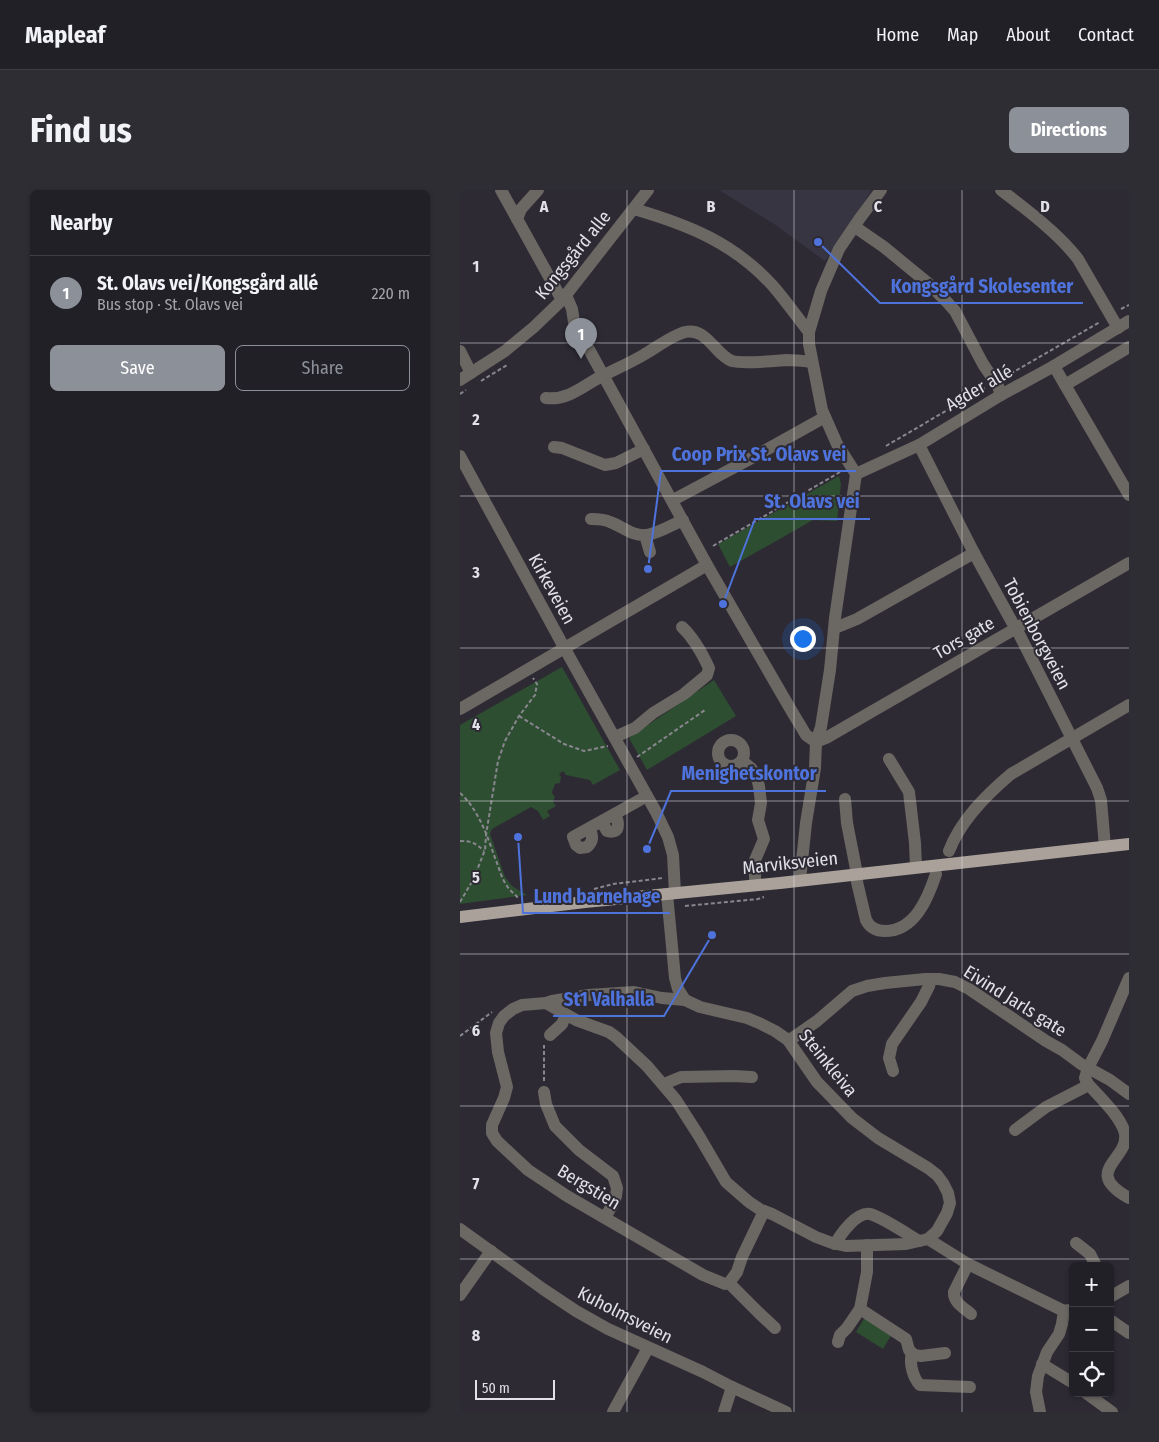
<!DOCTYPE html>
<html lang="en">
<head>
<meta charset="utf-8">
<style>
	:root { --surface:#222027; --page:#2e2d33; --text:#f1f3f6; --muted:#a2a3a7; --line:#3f3e44; --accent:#8c9099 }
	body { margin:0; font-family:"Fira Sans Condensed",sans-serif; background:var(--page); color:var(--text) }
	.controls { position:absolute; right:15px; bottom:15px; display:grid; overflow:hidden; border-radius:8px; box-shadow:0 1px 4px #0004 }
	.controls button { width:45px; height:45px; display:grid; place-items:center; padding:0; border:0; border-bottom:1px solid var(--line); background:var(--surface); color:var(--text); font:25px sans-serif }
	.scale { position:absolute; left:15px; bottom:12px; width:80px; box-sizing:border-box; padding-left:5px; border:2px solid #e2e1e7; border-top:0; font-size:14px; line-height:18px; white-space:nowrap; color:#e2e1e7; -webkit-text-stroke:4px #2d2a34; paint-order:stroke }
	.you { position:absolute; left:342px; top:448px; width:18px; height:18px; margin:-12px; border:4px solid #fff; border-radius:50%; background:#1a73e8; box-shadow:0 0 0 8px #1a73e833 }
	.badge { display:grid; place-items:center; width:32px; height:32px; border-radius:50%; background:var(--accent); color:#fff; font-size:16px; font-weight:700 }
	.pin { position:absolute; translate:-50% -41px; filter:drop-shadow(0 1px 2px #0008) }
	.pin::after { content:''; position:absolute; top:26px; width:18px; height:15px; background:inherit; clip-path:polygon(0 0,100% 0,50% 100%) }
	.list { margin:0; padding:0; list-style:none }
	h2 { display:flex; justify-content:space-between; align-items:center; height:65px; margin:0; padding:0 20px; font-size:21px }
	h2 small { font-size:16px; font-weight:400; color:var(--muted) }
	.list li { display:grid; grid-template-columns:32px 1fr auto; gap:15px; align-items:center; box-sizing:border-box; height:75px; padding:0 20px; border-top:1px solid var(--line) }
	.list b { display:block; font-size:19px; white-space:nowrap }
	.list p { margin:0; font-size:16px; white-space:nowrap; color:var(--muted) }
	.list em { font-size:16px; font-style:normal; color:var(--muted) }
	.actions { display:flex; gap:10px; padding:15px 20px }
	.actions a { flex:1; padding:11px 0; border:1px solid var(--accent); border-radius:8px; text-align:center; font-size:18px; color:var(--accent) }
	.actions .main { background:var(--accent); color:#fff }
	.icon { flex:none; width:28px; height:28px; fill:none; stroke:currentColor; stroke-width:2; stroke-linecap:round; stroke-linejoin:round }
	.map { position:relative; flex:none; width:669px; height:1222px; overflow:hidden; border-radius:8px }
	header { display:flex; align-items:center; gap:30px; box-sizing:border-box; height:70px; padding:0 25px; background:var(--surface); border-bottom:1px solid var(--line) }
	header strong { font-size:24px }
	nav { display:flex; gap:28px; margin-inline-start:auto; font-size:18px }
	.intro { display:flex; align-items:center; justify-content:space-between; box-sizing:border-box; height:120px; padding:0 30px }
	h1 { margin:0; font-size:35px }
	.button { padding:12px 22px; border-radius:8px; background:var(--accent); color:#fff; font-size:18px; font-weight:700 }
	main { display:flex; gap:30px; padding:0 30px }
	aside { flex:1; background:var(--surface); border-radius:8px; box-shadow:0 1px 4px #0004 }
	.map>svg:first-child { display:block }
</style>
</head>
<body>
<header>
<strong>Mapleaf</strong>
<nav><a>Home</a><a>Map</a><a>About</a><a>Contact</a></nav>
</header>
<div class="intro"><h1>Find us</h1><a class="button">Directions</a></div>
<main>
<aside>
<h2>Nearby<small></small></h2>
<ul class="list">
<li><span class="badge">1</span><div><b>St. Olavs vei/Kongsgård allé</b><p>Bus stop · St. Olavs vei</p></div><em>220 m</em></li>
</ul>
<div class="actions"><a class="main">Save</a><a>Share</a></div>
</aside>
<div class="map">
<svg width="669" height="1222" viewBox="0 0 669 1222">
	<rect width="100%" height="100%" fill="#2d2a34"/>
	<polygon fill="#383543" points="259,0 412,0 365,71 314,34"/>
	<g fill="#2e4e31">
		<polygon points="379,286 381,294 377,331 353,330 270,377 258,354"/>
		<polygon points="102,477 160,580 133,595 130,590 106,585 103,581 99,584 101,587 100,593 95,594 92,602 93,605 95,606 93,612 96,616 87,621 90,626 83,630 78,621 71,617 32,639 30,644 45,687 52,696 67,705 0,714 0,535"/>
		<polygon points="254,490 276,526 187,580 169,548"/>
		<polygon points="405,1127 432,1144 423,1159 396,1142"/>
	</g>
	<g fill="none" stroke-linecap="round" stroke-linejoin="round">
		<g stroke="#88868e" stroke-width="2" stroke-dasharray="4 2.5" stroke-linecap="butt">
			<polyline points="661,119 669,115"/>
			<polyline points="545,187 640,132"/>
			<polyline points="21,191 47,175"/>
			<polyline points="0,204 6,200"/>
			<polyline points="426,256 525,198"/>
			<polyline points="253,356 380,282"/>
			<polyline points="59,526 104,554 124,561 148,556"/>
			<polyline points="177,567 245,520"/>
			<path d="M0,603C18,619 27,645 35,668C39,677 41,688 47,696C50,701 55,704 58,708"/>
			<path d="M0,651C11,651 16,653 24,661"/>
			<polyline points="134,699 153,694 203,688"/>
			<polyline points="0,712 13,690 25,660 26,645 38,571 45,551 59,526 75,505 77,494 73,488"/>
			<polyline points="225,716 298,709 304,707"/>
			<polyline points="0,846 32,822"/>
			<polyline points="84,891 84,855"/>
		</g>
		<g stroke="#6b6763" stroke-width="12">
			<polyline points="41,0 102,110"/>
			<path d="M541,0C566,19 599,44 618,69L658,138"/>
			<path d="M174,19C229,35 274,53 313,96C326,111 337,127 349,142"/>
			<polyline points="57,29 61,19 78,0"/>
			<polyline points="395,37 424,57 469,94 487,112 495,121 523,174 538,196 541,205"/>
			<polyline points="106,105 112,119 114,132 247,375 331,520 346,545 356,552 366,548 669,373"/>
			<polyline points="0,161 11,183"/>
			<polyline points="594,176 669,305"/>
			<polyline points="0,190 45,161 74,137 102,110 188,0"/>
			<polyline points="605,195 669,157"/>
			<path d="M86,208C109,211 125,194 144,185C158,178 172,172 185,164C197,157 213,145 225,142C247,137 255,165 272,171C284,174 313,171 326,170C334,170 344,171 352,172"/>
			<polyline points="459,255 514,363 552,432 556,438 637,598 641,610 645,657"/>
			<polyline points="94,257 102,258 145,275 156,273 184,259"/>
			<polyline points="0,266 105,459 196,622 208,647 213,665 215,703"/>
			<polyline points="396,284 459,255 541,205 594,176 669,131"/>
			<polyline points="213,310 288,270 365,227"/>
			<path d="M131,329C137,329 144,329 150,332C162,336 173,347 187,345C199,343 212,335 223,330"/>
			<polyline points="185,345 190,362"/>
			<polyline points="375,438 397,429 514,363"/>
			<polyline points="0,519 247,375"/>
			<path d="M155,547L175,538L193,523L224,504L247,485L249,478C242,463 234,448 222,437"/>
			<circle cx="271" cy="563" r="13"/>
			<polyline points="429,569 449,602 455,653 456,677"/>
			<polyline points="282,571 291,578 296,585 299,596 301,613 298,630 304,649 295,670 295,695"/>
			<path d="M385,609L387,633L397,684V692L406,730C410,738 417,741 425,741C455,741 468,708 476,684"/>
			<path d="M142,632L147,641C161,645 159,632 155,624"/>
			<path d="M129,638C133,645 134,651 127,657L120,658L116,655L113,647L187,606"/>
			<path d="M489,661C501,630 526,605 551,584L669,515"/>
			<polyline points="340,690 346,633 355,578 356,552 361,537 370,480 375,428 396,284 377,254 362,220 349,154 349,142 361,101 379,59 400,28 421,0"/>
			<polyline points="207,704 215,788 218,799 225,810"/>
			<path d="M669,788L642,851L628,878L625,888L628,894C639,906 662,928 665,944C669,970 621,981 669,1008"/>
			<polyline points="86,813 116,830 149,842 156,847 187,876 216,910 239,946 266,992 289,1012 301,1020 312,1024 356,1047 372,1053 386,1056 446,1054 468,1049 508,1074 604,1121 613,1119"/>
			<polyline points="90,845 102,834 106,825"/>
			<polyline points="328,850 334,847 357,831 392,801 407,796 425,793 465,789 479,789 495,792 509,799 586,851 602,860 621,874 650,890 669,904"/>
			<polyline points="433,881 429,868 432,854 461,812 469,796 471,789"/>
			<polyline points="204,894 221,887 274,886 292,887"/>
			<polyline points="84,902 86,914 95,936 119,960 153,986 157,998 156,1006 152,1016 145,1027"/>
			<polyline points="555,940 586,917 623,898 628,894"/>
			<polyline points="304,1021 282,1067 277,1082 269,1093 265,1094 243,1085 107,1006 68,980 37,951 32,943 32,935 44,908 47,897 38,862 36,843 39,833 44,826 53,819 62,815 86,813 92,811 129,805 174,802 202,808 225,810 240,817 287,828 299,833 315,841 328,850 357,892 392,928 418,948 468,978 477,985 483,993 488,1003 490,1013 487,1023 477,1041 468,1049"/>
			<polyline points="0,1039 83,1099 116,1121 148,1139 243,1182 272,1197 326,1222"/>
			<polyline points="616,1053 630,1064 636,1076"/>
			<path d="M375,1054C381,1044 396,1022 410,1024C420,1026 449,1045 459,1051"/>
			<path d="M508,1074L494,1102C493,1112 504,1118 511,1124"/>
			<polyline points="269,1093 299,1123 315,1138"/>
			<polyline points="0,1105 31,1061"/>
			<polyline points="650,1107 669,1096"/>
			<polyline points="400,1119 446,1149 449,1160 454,1165 461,1166 485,1163"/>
			<polyline points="650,1130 669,1143"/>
			<polyline points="378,1152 380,1145 387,1138 400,1119 407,1082 407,1055"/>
			<path d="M452,1163C449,1173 453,1188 460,1195L510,1197"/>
			<polyline points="582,1174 613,1193"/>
			<polyline points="626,1203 652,1222"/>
			<polyline points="153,1222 188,1158"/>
			<polyline points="264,1222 272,1197"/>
			<polyline points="580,1222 576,1202 578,1186 587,1162 599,1144 602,1134 604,1121"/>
		</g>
		<polyline stroke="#aaa19a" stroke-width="12" points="0,727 125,712 320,693 669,654"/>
	</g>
	<path fill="none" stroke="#e2e1e7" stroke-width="1" stroke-opacity="0.55" d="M167,0V1222M334,0V1222M502,0V1222M0,153H669M0,306H669M0,458H669M0,611H669M0,764H669M0,916H669M0,1069H669"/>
	<g text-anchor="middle" stroke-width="4" stroke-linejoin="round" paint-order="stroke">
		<g font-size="18" fill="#e2e1e7" stroke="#2d2a34">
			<text transform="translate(113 65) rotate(-51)" y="6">Kongsgård alle</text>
			<text transform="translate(519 198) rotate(-30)" y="6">Agder allé</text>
			<text transform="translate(92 399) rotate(61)" y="6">Kirkeveien</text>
			<text transform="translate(577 444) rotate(62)" y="6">Tobienborgveien</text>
			<text transform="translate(504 448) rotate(-30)" y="6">Tors gate</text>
			<text transform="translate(330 673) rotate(-6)" y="6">Marviksveien</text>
			<text transform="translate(555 811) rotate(32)" y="6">Eivind Jarls gate</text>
			<text transform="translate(368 873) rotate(51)" y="6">Steinkleiva</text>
			<text transform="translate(129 997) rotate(31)" y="6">Bergstien</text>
			<text transform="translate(165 1125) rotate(27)" y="6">Kuholmsveien</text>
		</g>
	</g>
	<g font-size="16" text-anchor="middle" font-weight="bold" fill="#e2e1e7" stroke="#2d2a34" stroke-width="4" stroke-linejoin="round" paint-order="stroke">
		<text x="84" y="22">A</text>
		<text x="251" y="22">B</text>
		<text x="418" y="22">C</text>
		<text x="585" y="22">D</text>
		<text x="16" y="82">1</text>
		<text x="16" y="235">2</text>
		<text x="16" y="388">3</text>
		<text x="16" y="540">4</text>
		<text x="16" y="693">5</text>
		<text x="16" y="846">6</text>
		<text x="16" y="999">7</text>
		<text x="16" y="1151">8</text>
	</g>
	<path fill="none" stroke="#4e73dc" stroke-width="2" d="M358 52L420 113H623M188 379L201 281H396M263 414L295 329H410M187 659L211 601H366M58 647L63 723H210M252 745L204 826H93"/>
	<g fill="#4e73dc" stroke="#2d2a34" stroke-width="2">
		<circle cx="358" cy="52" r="5"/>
		<circle cx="188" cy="379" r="5"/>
		<circle cx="263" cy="414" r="5"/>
		<circle cx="187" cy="659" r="5"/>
		<circle cx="58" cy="647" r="5"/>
		<circle cx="252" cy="745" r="5"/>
	</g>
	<g font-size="19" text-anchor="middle" font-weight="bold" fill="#4e73dc" stroke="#2d2a34" stroke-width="4" stroke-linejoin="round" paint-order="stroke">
		<text x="522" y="103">Kongsgård Skolesenter</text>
		<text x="299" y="271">Coop Prix St. Olavs vei</text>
		<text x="352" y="318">St. Olavs vei</text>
		<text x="289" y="590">Menighetskontor</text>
		<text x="137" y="713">Lund barnehage</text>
		<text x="149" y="816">St1 Valhalla</text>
	</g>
</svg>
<div class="controls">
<button>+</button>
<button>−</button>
<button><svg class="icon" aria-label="locate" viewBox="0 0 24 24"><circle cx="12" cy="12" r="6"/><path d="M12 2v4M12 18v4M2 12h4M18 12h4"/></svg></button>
</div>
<div class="scale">50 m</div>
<div class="you"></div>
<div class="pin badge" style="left:121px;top:169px">1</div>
</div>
</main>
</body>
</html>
